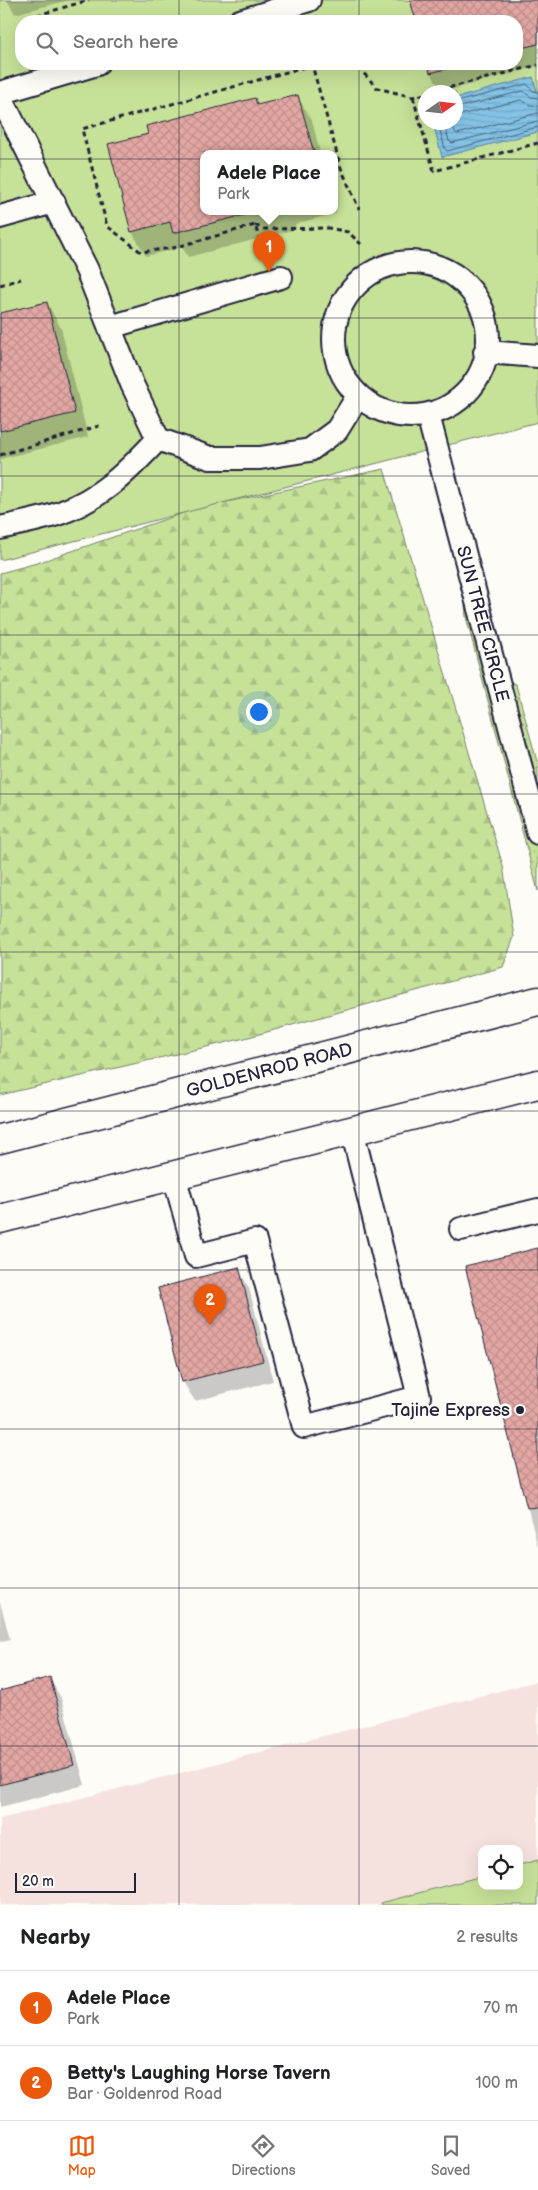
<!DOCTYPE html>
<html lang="en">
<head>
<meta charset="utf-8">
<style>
	:root { --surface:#fff; --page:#f2f2f2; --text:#202124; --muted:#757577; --line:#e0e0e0; --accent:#ea580c }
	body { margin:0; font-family:"Balsamiq Sans",sans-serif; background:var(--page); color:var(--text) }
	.controls { position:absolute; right:15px; bottom:15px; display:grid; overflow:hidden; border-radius:10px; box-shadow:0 5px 20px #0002 }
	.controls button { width:45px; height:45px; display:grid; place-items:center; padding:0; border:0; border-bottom:1px solid var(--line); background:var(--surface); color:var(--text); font:25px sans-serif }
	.compass { position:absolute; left:418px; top:85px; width:45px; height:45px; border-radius:50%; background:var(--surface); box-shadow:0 5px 20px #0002; rotate:76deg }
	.scale { position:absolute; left:15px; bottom:12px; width:121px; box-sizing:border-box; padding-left:5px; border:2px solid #22223b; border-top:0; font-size:14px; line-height:18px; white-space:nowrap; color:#22223b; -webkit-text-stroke:4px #fdfcf7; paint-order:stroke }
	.you { position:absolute; left:258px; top:711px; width:18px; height:18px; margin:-12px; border:4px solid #fff; border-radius:50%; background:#1a73e8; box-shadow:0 0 0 8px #1a73e833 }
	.badge { display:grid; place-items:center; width:32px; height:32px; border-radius:50%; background:var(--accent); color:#fff; font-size:16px; font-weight:700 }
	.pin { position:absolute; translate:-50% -41px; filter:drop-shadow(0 1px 2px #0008) }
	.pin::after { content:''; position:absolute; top:26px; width:18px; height:15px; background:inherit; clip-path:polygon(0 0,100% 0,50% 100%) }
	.popup { position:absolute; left:200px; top:150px; width:138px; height:65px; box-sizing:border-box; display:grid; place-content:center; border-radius:10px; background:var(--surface); filter:drop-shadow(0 1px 4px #0005); font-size:16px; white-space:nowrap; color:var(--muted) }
	.popup b { font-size:19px; color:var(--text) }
	.popup::after { content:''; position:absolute; left:50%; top:100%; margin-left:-10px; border:10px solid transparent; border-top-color:var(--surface) }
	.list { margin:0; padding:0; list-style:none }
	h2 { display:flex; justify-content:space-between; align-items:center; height:65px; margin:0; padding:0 20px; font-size:21px }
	h2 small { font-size:16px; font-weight:400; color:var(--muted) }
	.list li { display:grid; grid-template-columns:32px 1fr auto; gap:15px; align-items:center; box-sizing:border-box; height:75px; padding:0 20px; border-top:1px solid var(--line) }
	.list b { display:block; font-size:19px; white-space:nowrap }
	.list p { margin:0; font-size:16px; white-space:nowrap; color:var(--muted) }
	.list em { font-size:16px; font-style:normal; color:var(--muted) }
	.icon { flex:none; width:28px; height:28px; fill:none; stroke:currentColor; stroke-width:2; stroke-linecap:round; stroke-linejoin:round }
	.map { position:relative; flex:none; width:538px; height:1905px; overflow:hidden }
	.search { position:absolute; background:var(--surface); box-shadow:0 5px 20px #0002; left:15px; right:15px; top:15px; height:55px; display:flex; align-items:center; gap:12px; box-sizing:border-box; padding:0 18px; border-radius:20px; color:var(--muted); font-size:19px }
	.sheet { height:215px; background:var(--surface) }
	nav { display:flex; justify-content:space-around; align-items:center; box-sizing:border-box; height:70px; border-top:1px solid var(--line); background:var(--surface); font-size:14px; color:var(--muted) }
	nav a { display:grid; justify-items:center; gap:2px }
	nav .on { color:var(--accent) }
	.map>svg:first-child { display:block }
</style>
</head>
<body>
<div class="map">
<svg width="538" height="1905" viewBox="0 0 538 1905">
	<defs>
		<pattern id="grass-dots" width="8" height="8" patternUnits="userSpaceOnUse" patternTransform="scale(1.25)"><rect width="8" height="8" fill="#c6e198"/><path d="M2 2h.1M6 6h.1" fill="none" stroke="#aac184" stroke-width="1.8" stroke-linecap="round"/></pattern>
		<pattern id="forest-firs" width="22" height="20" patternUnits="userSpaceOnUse" patternTransform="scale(1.25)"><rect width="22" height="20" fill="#c6e198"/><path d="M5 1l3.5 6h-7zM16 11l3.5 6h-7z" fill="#aac184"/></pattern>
		<pattern id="water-rules" width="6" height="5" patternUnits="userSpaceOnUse" patternTransform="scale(1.25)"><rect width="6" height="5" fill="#84c3e5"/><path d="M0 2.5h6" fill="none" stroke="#72a7c5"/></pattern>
		<pattern id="building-cross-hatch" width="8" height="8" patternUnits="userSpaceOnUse" patternTransform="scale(1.25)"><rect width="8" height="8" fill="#e2a7a3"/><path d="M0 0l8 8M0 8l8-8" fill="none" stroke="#c28f8d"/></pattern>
	</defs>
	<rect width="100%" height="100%" fill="#fdfcf7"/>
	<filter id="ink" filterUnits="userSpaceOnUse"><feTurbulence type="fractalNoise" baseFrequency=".02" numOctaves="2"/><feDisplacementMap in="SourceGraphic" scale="10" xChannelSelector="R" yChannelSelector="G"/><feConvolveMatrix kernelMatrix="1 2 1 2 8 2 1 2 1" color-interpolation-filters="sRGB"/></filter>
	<g filter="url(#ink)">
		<path fill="#f5e2de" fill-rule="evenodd" d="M538,1681V1905H0V1819ZM482,1849H519V1886H482Z"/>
		<polygon fill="url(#grass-dots)" stroke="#74826a" points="476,598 502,675 516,685 538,765 538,891 466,617 465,603"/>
		<polygon fill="url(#forest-firs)" stroke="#74826a" points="384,469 503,866 514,937 503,967 245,1038 0,1095 0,573 37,563 198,508"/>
		<g fill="#c6e198" stroke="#74826a" fill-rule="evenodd">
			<path d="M0,0H538V422L0,560ZM21,21H517V64H21ZM426,92H456V122H426ZM204,153H334V211H204Z"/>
			<polygon points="538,1860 538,1905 382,1905 381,1903 482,1876 482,1886 519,1886 519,1865"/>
		</g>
		<polygon fill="url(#water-rules)" stroke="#5d83a1" points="533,77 538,95 538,132 442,157 433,123 456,122 456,98"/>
		<g fill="#0003">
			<polygon points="7,0 69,0 15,14"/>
			<polygon points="412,0 538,0 538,66 442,92 431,73 429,64 517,64 517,21 417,21"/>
			<polygon points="297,96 312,120 320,153 204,153 204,211 334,211 334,206 336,213 295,224 296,229 188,257 182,247 146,256 132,232 110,145 149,135 255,99 258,106"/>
			<polygon points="47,303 61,328 88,437 0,459 0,314"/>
			<polygon points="538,1249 538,1548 466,1267"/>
			<polygon points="238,1268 249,1288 273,1381 195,1401 183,1382 159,1289"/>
			<polygon points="0,1602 10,1639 0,1642"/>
			<polygon points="50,1679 61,1698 85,1785 0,1807 0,1692"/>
		</g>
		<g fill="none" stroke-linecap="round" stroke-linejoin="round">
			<g stroke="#49627f" stroke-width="1">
				<polyline points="456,102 527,84 533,91 538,92"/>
				<polyline points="456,108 523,91 531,97 538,98"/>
				<polyline points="456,116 521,100 530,105 538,106"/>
				<polyline points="438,122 445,149 447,151 538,127"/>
				<polyline points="444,122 449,141 452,143 538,121"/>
				<polyline points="452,122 455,132 457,134 538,113"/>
			</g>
		</g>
		<g fill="url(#building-cross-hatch)" stroke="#22223b">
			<polygon points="410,0 538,0 538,44 517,49 517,21 416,21"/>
			<polygon points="428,64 465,64 430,73"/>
			<polygon points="298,95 314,153 204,153 204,211 260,211 173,233 170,222 131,232 108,144 148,134 146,126 255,98 257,105"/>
			<polygon points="47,302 75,413 0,431 0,313"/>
			<polygon points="538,1248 538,1507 527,1508 465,1266"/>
			<polygon points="239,1267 263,1361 182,1382 158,1288"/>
			<polygon points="50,1677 74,1765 0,1785 0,1691"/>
		</g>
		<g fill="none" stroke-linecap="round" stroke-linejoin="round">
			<defs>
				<g id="lane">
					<polyline points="240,21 309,0"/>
					<polyline points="0,93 97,64"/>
					<polyline points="0,96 87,270 132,384 158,439 210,458 260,458 310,450 337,430 358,396"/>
					<polyline points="0,217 54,202"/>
					<circle cx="411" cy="339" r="77"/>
					<polyline points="110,327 281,277"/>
					<polyline points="485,352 538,356"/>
					<path id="s1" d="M428,415L538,833"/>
					<path d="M0,528C20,523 41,520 60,513C102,498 128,471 158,439"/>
					<polyline points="174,1175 196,1256 255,1241 304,1427 419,1397 352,1130"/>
					<polyline points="461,1229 538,1210"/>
				</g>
				<g id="secondary">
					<path id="s2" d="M0,1139L538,1001"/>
					<polyline points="0,1219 538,1084"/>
				</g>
			</defs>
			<use href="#lane" stroke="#22223b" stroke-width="26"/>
			<use href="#secondary" stroke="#22223b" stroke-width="31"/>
			<g stroke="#22223b" stroke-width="3" stroke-dasharray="5 4" stroke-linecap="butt">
				<polyline points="28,18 89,0"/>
				<polyline points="349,64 360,69 377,88 413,97 426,94"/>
				<polyline points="432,92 538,65"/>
				<polyline points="413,97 434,171 538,143"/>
				<polyline points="255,225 263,229 329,228 348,232 361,244"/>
				<polyline points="263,250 255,225 173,248 141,252 107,226 82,129 312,65 341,168 359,209"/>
				<polyline points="0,285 21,279"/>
				<polyline points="0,455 99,426"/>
			</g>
			<use href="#lane" stroke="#fdfcf7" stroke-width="22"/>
			<use href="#secondary" stroke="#fdfcf7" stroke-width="28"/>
		</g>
	</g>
	<path fill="none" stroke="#22223b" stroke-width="1" stroke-opacity="0.55" d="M179,0V21M359,0V21M179,64V1905M359,64V1905M0,159H538M0,318H538M0,476H538M0,635H538M0,794H538M0,952H538M0,1111H538M0,1270H538M0,1429H538M0,1588H538M0,1746H538"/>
	<circle fill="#22223b" stroke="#fdfcf7" stroke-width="2" cx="520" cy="1410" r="5"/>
	<g text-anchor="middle" stroke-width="5" stroke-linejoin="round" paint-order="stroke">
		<g font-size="18" fill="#22223b" stroke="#fdfcf7">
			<text dy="6" stroke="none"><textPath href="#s1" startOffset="216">SUN TREE CIRCLE</textPath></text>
			<text dy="6" stroke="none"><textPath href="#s2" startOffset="278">GOLDENROD ROAD</textPath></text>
		</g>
		<g font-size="18" fill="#22223b" stroke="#fdfcf7" text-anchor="end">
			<text x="510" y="1416">Tajine Express</text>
		</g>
	</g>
</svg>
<div class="controls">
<button><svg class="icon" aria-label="locate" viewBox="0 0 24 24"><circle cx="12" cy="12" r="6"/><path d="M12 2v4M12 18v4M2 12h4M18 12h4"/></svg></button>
</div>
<svg class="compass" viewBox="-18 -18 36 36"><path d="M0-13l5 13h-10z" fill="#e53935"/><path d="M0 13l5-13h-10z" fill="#757577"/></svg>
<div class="scale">20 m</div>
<div class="you"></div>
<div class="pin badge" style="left:269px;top:272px">1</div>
<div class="popup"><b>Adele Place</b>Park</div>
<div class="pin badge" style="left:210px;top:1325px">2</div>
<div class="search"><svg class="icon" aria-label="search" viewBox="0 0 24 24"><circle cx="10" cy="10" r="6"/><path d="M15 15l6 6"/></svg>Search here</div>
</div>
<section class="sheet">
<h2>Nearby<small>2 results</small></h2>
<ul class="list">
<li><span class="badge">1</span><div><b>Adele Place</b><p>Park</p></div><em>70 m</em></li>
<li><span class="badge">2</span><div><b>Betty's Laughing Horse Tavern</b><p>Bar · Goldenrod Road</p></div><em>100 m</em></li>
</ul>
</section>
<nav>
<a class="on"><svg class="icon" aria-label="map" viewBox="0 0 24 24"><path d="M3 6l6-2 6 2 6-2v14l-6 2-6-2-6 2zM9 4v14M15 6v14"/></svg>Map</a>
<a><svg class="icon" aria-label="directions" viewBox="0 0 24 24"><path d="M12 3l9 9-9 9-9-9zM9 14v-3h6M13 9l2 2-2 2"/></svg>Directions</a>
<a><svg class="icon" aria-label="saved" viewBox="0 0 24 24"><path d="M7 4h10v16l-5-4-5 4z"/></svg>Saved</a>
</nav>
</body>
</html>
